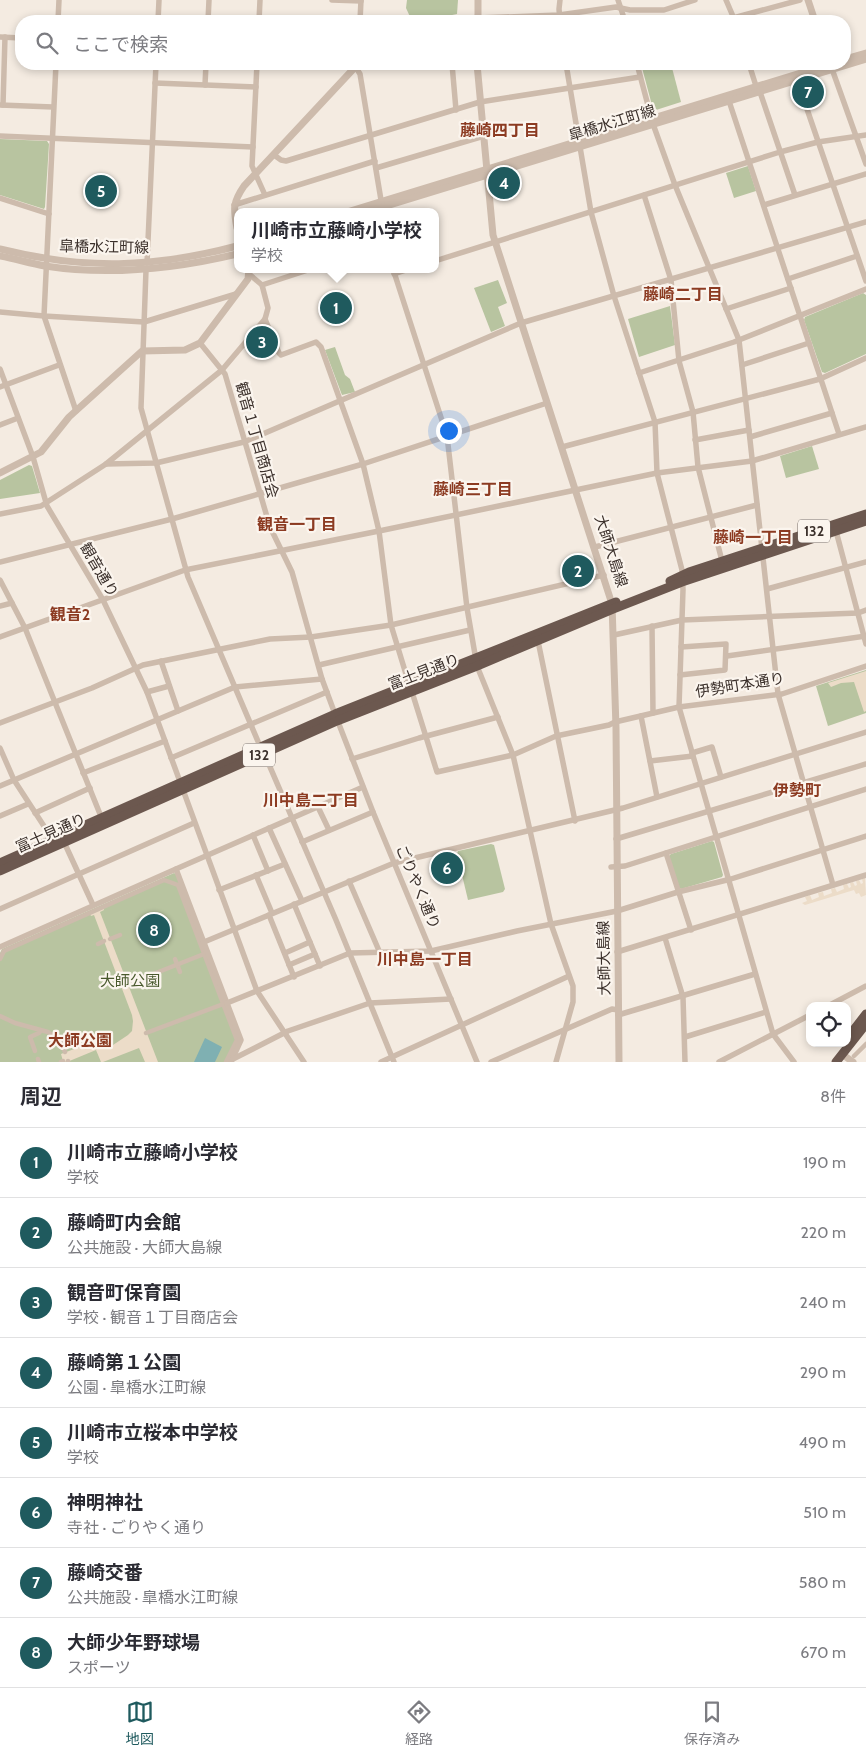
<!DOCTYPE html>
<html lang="ja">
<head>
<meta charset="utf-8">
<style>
	:root { --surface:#fff; --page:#f2f2f3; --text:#2b2b33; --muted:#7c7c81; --line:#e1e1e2; --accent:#1f5a5e }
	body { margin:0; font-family:Cabin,"Noto Sans JP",sans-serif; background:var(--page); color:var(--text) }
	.controls { position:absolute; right:15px; bottom:15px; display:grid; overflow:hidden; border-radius:10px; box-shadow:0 2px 8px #0003 }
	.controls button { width:45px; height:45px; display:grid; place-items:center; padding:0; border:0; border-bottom:1px solid var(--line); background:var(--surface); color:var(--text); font:25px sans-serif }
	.you { position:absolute; left:448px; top:430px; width:18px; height:18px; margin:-12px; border:4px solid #fff; border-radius:50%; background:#1a73e8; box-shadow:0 0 0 8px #1a73e833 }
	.badge { display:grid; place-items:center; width:32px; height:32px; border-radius:50%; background:var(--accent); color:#fff; font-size:16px; font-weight:700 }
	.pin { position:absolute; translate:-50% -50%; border:2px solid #fff; box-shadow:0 1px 5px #0006 }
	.popup { position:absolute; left:234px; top:208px; width:205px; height:65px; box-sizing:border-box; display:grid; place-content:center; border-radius:10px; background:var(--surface); filter:drop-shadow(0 1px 4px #0005); font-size:16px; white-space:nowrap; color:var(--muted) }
	.popup b { font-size:19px; color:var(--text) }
	.popup::after { content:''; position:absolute; left:50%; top:100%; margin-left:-10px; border:10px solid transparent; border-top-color:var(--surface) }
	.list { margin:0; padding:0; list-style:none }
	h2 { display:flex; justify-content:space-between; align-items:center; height:65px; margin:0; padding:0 20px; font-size:21px }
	h2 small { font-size:16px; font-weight:400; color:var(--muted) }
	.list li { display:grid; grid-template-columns:32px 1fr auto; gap:15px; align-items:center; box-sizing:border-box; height:70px; padding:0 20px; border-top:1px solid var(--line) }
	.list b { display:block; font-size:19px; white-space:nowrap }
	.list p { margin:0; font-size:16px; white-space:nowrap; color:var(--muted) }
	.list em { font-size:16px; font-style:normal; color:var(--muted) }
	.icon { flex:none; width:28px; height:28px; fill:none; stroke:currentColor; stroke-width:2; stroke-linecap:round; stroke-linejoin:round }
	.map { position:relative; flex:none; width:866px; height:1062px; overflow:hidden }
	.search { position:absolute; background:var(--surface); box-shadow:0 2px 8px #0003; left:15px; right:15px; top:15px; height:55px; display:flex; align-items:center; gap:12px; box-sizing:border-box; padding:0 18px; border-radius:20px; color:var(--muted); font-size:19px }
	.sheet { height:625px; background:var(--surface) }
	nav { display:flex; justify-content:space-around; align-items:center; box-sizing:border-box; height:70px; border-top:1px solid var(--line); background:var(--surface); font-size:14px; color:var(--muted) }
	nav a { display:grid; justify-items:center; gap:2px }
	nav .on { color:var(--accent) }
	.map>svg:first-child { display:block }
</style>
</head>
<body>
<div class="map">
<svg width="866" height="1062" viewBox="0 0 866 1062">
	<rect width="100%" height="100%" fill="#f4ebe1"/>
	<g fill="#b8c4a0">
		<polygon points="407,0 458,0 457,14 423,21 412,21 406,8"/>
		<polygon points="641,64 671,64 681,102 656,110 653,109"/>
		<polygon points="0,139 47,141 49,144 45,207 44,209 0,195"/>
		<polygon points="748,166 756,191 734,198 726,173"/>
		<polygon points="498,280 507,303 498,307 505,326 491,332 474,288"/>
		<polygon points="863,293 866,295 866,354 825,373 822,372 804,320 805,317"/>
		<polygon points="670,306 675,345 639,357 628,319"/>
		<polygon points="335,347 345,375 350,379 355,392 342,395 325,350"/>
		<polygon points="812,446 819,469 786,478 780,456"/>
		<polygon points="29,465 32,466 40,493 0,499 0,480"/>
		<polygon points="866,670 866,713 828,726 816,686"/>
		<polygon points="712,841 714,842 723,875 722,877 681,889 679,888 669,856 671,854"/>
		<polygon points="491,844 494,845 505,889 503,892 468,900 457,854 458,851"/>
		<polygon points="174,873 176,874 239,1041 229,1062 0,1062 0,953 2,949"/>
	</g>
	<g fill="#ecdcc8">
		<polygon points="866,671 866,711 864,712 854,682 841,683 831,687 828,683"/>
		<polygon points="865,878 866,895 861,897 859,893 856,894 854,890 805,905 802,903 807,901 805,897 810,895 812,900 819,897 818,893 823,892 824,896 832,893 831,889 835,888 837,892 844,889 843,885 847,884 849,888 851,887 850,883 853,882 855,886 857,885 856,881 859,880 861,884 863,883 862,879"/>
		<polygon points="103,906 104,910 100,912 158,1062 145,1062 139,1048 103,1062 101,1062 96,1050 67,1062 63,1061 61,1054 95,1041 110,1047 128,1035 132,1031 133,1021 132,1015 94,915 91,916 89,912"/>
	</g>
	<polygon fill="#7fb0b2" points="205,1038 222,1047 215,1062 194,1062"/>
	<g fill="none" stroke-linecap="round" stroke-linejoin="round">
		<g stroke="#cdbbac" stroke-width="4.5">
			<polyline points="110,939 120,935"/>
			<polyline points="98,944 104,941"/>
			<polyline points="0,959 4,951 164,880 178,885 237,1040 226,1062"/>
			<polyline points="175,959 180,972"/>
			<polyline points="128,984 204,954"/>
			<polyline points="0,1016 15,1023 48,1032 60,1041 65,1052"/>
			<polyline points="146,1033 226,1003"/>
			<polyline points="35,1051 30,1037 39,1033 41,1030"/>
			<polyline points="854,1056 866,1044"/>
			<polyline points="38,1059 39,1062"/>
			<polyline points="68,1061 68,1062"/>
			<polyline points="61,1062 63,1061"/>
		</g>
		<g stroke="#cdbbac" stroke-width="5.5">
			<polyline points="332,0 361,1"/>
			<polyline points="618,0 625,21"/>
			<polyline points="726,0 735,21"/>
			<polyline points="478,18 559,15 616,7 630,10 664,10 695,0"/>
			<polyline points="58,21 59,0"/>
			<polyline points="158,21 159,0"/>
			<polyline points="208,21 209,0"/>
			<polyline points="259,21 260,0"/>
			<polyline points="360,21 361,0"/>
			<polyline points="560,21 559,9 560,0"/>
			<polyline points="722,21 800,0"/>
			<polyline points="0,37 21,38"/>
			<polyline points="56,64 44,316 76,411"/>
			<polyline points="257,64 252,166 265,195"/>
			<polyline points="452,64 456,110"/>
			<polyline points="566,64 591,212 614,296 655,422 657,473 682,570 683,590 679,707 773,1034 794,1062"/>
			<polyline points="637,64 653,124 675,185 739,340 778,694 833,885"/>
			<polyline points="749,64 756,86"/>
			<polyline points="355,66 360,74 383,212"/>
			<polyline points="832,69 866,164"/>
			<polyline points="796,77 866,281"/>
			<polyline points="155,83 256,87"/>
			<polyline points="205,85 206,64"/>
			<polyline points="760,92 795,195"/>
			<polyline points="729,101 839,434"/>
			<polyline points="0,105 53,107"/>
			<polyline points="3,105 5,37"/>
			<polyline points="0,136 253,147"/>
			<polyline points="274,155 281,160 286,161 480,102 640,77"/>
			<polyline points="376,168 484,136"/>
			<polyline points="644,195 671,280 679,361 693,412 698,467 722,561"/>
			<polyline points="0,198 49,214"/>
			<polyline points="234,205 375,161"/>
			<polyline points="764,205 866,174"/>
			<polyline points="435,261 780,152 818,142 866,135"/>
			<polyline points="147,263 156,64"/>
			<polyline points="393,269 447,436 467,608 477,666 513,755 551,924 573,986 573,1002 556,1062"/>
			<polyline points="146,270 141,408 188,577 260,746"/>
			<polyline points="394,274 409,269"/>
			<polyline points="788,279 857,256"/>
			<polyline points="262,285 311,269"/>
			<polyline points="726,309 791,288"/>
			<polyline points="0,312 44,316 144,322 236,294"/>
			<polyline points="265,319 279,353 281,355 316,342 321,347 363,464 379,531 391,625 409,684"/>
			<polyline points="200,343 225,374 270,527 292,572 322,679 335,714 373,812 477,1062"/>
			<polyline points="742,365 809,343"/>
			<polyline points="0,369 33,457 47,506 103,600 147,692 257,991 304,1062"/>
			<polyline points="639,373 734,342 866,289"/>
			<polyline points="0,387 59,365"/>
			<polyline points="0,425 18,418"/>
			<polyline points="750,437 832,413"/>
			<polyline points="695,440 749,430"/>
			<polyline points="562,447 820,379 866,358"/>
			<polyline points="106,464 156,463 244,442 521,323 866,222"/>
			<polyline points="0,514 41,506 106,464 222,370 265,319 268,308 262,285 249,274"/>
			<polyline points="836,531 866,644"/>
			<polyline points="595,547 757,505"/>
			<polyline points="0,562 172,519 363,464 547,403"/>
			<polyline points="0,580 25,628 102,819"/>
			<polyline points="767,589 866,562"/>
			<polyline points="0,606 12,603"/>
			<polyline points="652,626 653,713"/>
			<polyline points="614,635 682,620 858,613 866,610"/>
			<polyline points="0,637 185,570 379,531 657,473 752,461 866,427"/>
			<polyline points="538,641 575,821"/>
			<polyline points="727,656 866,636"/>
			<polyline points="161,661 178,711"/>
			<polyline points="319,665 470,630"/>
			<polyline points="680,675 725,670 726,644 681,647"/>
			<polyline points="147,692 169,686"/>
			<polyline points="412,692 437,772 513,755 556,736 609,725 615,722 679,707 782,694 866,666"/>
			<polyline points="641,716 657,797"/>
			<polyline points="0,723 92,688 143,665 270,639 311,637 391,625 604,575"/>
			<polyline points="0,748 14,780 53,840 55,840"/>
			<polyline points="264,753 336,920 394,1062"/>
			<polyline points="692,753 712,747 721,777"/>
			<polyline points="171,758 327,692"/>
			<polyline points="352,759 419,738 498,717"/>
			<polyline points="650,761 693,756"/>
			<polyline points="83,773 165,741"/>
			<polyline points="0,786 235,687 322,679"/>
			<polyline points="318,807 329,830"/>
			<polyline points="35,813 90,788"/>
			<polyline points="0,816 28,804"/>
			<polyline points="269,828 302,901"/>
			<polyline points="253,835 268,871"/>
			<polyline points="616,839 866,764"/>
			<polyline points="64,842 93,905"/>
			<polyline points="302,842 373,812"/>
			<polyline points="666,853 691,930"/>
			<polyline points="611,867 625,866 866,789"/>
			<polyline points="176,869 363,787"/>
			<polyline points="256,875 272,913"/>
			<polyline points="349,881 380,953"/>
			<polyline points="219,890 285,864"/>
			<polyline points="294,904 320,966"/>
			<polyline points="0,909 194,823"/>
			<polyline points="269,915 294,977"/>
			<polyline points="665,938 683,997 685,1062"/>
			<polyline points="204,942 394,863 623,808 866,732"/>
			<polyline points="0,947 176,869 241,1040 231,1062"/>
			<polyline points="617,952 866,875"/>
			<polyline points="285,953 310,942"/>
			<polyline points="289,965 315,954"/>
			<polyline points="227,1003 350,953 431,951 517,931 617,911 678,892 731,879 866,836"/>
			<polyline points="828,1006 866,986"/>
			<polyline points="618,1015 755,974"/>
			<polyline points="685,1037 766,1012"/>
			<polyline points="233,1059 288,1031 370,1003 451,999"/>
			<polyline points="381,1062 569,976"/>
			<polyline points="491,1062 612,1009 618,1010"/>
			<polyline points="719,1062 810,1015"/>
		</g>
		<g stroke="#cdbbac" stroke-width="7">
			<polyline points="808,0 815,21"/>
			<polyline points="454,21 478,18"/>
			<polyline points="478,21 478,0"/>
			<polyline points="845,59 866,53"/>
			<polyline points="477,64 493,235 612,604 616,728 619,1062"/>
			<polyline points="347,212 830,64"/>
			<polyline points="367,212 866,59"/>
			<path d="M237,228C233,208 233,202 244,186L358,64"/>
			<path d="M0,249C83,270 155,268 237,246"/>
			<path d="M0,256C15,259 30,263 45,266C110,276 174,269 237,254"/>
			<polyline points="0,473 41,452 69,417 142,351 185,350 200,343 248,279 249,269"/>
			<polyline points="842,1054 853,1062"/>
		</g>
		<g stroke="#6c584f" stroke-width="9">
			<polyline points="670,581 689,572 866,514"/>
			<polyline points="0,863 335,714 616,602"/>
			<polyline points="0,871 337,721 477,666 613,609 682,582 866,521"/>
			<polyline points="849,1036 866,1014"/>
			<polyline points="836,1062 866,1024"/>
		</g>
	</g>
	<g text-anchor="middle" stroke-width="4.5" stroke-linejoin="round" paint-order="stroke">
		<g fill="#fbf5ee" stroke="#756b66" stroke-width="1">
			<rect x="798" y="519.5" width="32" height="23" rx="4"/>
			<rect x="243" y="743.5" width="32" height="23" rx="4"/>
		</g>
		<g font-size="14" font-weight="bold" fill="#3b302b">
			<text x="814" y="536">132</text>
			<text x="259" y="760">132</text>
		</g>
		<g font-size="15" fill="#3b302b" stroke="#fbf5ee">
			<text transform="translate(612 123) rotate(-17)" y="5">皐橋水江町線</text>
			<text transform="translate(104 247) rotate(1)" y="5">皐橋水江町線</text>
			<text transform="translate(257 440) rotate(74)" y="5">観音１丁目商店会</text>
			<text transform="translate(611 551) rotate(72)" y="5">大師大島線</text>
			<text transform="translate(99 570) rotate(60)" y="5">観音通り</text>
			<text transform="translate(424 672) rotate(-21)" y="5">富士見通り</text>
			<text transform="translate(740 685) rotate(-9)" y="5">伊勢町本通り</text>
			<text transform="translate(51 833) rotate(-24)" y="5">富士見通り</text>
			<text transform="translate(418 887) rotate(67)" y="5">ごりやく通り</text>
			<text transform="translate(604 958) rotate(-91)" y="5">大師大島線</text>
		</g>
		<g font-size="15" fill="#4a5a2e" stroke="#fbf5ee">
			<text x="130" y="986">大師公園</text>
		</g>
		<g font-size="16" font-weight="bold" fill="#8c3b22" stroke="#fbf5ee">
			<text x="500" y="136">藤崎四丁目</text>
			<text x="683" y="300">藤崎二丁目</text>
			<text x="473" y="495">藤崎三丁目</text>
			<text x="297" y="530">観音一丁目</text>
			<text x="753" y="543">藤崎一丁目</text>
			<text x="70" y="620">観音2</text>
			<text x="797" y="796">伊勢町</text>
			<text x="311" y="806">川中島二丁目</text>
			<text x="425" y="965">川中島一丁目</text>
			<text x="80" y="1046">大師公園</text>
		</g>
	</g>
</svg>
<div class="controls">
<button><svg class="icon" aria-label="locate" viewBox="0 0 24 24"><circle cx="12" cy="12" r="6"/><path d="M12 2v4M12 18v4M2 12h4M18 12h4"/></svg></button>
</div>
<div class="you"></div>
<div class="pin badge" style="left:336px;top:308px">1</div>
<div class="popup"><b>川崎市立藤崎小学校</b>学校</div>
<div class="pin badge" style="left:578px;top:571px">2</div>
<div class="pin badge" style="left:262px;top:342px">3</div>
<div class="pin badge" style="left:504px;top:183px">4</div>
<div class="pin badge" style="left:101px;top:191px">5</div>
<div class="pin badge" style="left:447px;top:868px">6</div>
<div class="pin badge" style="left:808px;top:92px">7</div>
<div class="pin badge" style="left:154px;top:930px">8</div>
<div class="search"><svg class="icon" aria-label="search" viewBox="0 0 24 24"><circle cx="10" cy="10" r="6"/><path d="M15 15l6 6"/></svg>ここで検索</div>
</div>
<section class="sheet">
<h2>周辺<small>8件</small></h2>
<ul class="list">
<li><span class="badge">1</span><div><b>川崎市立藤崎小学校</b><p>学校</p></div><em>190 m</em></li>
<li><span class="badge">2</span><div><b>藤崎町内会館</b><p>公共施設 · 大師大島線</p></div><em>220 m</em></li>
<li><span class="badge">3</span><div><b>観音町保育園</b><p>学校 · 観音１丁目商店会</p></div><em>240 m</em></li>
<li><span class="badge">4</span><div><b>藤崎第１公園</b><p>公園 · 皐橋水江町線</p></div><em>290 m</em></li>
<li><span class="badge">5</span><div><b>川崎市立桜本中学校</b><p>学校</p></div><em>490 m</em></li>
<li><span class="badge">6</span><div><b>神明神社</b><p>寺社 · ごりやく通り</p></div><em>510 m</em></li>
<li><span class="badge">7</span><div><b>藤崎交番</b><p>公共施設 · 皐橋水江町線</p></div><em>580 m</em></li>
<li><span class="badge">8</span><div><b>大師少年野球場</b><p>スポーツ</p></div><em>670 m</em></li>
</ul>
</section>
<nav>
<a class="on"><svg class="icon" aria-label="map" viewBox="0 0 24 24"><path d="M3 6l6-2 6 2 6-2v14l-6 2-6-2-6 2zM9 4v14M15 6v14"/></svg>地図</a>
<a><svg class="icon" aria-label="directions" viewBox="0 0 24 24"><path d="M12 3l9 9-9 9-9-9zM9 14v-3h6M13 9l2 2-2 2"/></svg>経路</a>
<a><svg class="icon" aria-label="saved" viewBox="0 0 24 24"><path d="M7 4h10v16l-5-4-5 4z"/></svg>保存済み</a>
</nav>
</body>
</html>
